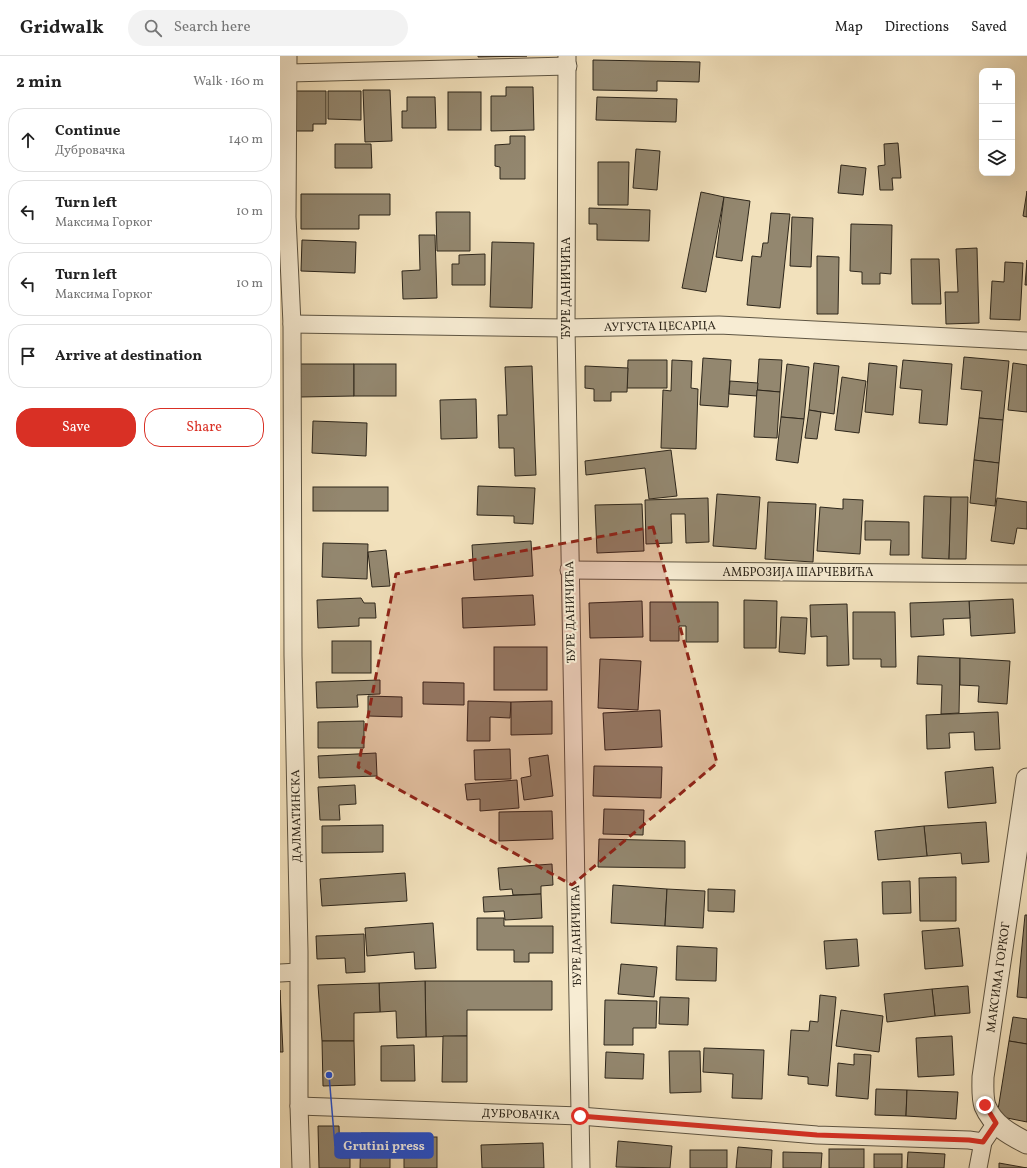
<!DOCTYPE html>
<html lang="en">
<head>
<meta charset="utf-8">
<style>
	:root { --surface:#fff; --page:#f2f2f2; --text:#222; --muted:#767676; --line:#e0e0e0; --accent:#d93025 }
	body { margin:0; font-family:Vollkorn,serif; background:var(--page); color:var(--text) }
	.controls { position:absolute; right:12px; top:12px; display:grid; overflow:hidden; border-radius:8px; box-shadow:0 4px 16px #0002 }
	.controls button { width:36px; height:36px; display:grid; place-items:center; padding:0; border:0; border-bottom:1px solid var(--line); background:var(--surface); color:var(--text); font:20px sans-serif }
	.stop { position:absolute; width:12px; height:12px; margin:-9px; border:3px solid #d93025; border-radius:50%; background:#fff }
	.stop.end { background:#d93025; border-color:#fff; box-shadow:0 1px 4px #0008 }
	.list { margin:0; padding:0; list-style:none }
	h2 { display:flex; justify-content:space-between; align-items:center; height:52px; margin:0; padding:0 16px; font-size:17px }
	h2 small { font-size:13px; font-weight:400; color:var(--muted) }
	.list li { display:grid; grid-template-columns:26px 1fr auto; gap:12px; align-items:center; box-sizing:border-box; height:64px; margin:0 8px 8px; padding:0 8px; border:1px solid var(--line); border-radius:16px }
	.list b { display:block; font-size:15px; white-space:nowrap }
	.list p { margin:0; font-size:13px; white-space:nowrap; color:var(--muted) }
	.list em { font-size:13px; font-style:normal; color:var(--muted) }
	.actions { display:flex; gap:8px; padding:12px 16px }
	.actions a { flex:1; padding:9px 0; border:1px solid var(--accent); border-radius:16px; text-align:center; font-size:14px; color:var(--accent) }
	.actions .main { background:var(--accent); color:#fff }
	.icon { flex:none; width:22px; height:22px; fill:none; stroke:currentColor; stroke-width:2; stroke-linecap:round; stroke-linejoin:round }
	.map { position:relative; flex:none; width:747px; height:1112px; overflow:hidden }
	header { display:flex; align-items:center; gap:24px; box-sizing:border-box; height:56px; padding:0 20px; background:var(--surface); border-bottom:1px solid var(--line) }
	header strong { font-size:19px }
	nav { display:flex; gap:22px; margin-inline-start:auto; font-size:14px }
	.search { width:280px; height:36px; background:var(--page); display:flex; align-items:center; gap:10px; box-sizing:border-box; padding:0 14px; border-radius:22px; color:var(--muted); font-size:15px }
	main { display:flex }
	aside { flex:1; background:var(--surface) }
	.map>svg:first-child { display:block }
</style>
</head>
<body>
<header>
<strong>Gridwalk</strong>
<div class="search"><svg class="icon" aria-label="search" viewBox="0 0 24 24"><circle cx="10" cy="10" r="6"/><path d="M15 15l6 6"/></svg>Search here</div>
<nav><a>Map</a><a>Directions</a><a>Saved</a></nav>
</header>
<main>
<aside>
<h2>2 min<small>Walk · 160 m</small></h2>
<ul class="list">
<li><svg class="icon" aria-label="ahead" viewBox="0 0 24 24"><path d="M12 20V5M6 11l6-6 6 6"/></svg><div><b>Continue</b><p>Дубровачка</p></div><em>140 m</em></li>
<li><svg class="icon" aria-label="left" viewBox="0 0 24 24"><path d="M17 20v-9H6M10 6l-5 5 5 5"/></svg><div><b>Turn left</b><p>Максима Горког</p></div><em>10 m</em></li>
<li><svg class="icon" aria-label="left" viewBox="0 0 24 24"><path d="M17 20v-9H6M10 6l-5 5 5 5"/></svg><div><b>Turn left</b><p>Максима Горког</p></div><em>10 m</em></li>
<li><svg class="icon" aria-label="arrive" viewBox="0 0 24 24"><path d="M6 21V4h12l-3 4 3 4H6"/></svg><div><b>Arrive at destination</b></div></li>
</ul>
<div class="actions"><a class="main">Save</a><a>Share</a></div>
</aside>
<div class="map">
<svg width="747" height="1112" viewBox="0 0 747 1112">
	<rect width="100%" height="100%" fill="#f2e1bc"/>
	<filter id="stains"><feTurbulence type="fractalNoise" baseFrequency=".005" numOctaves="4"/><feColorMatrix values="0 0 0 0 .2 0 0 0 0 .09 0 0 0 0 .02 0 0 0 .5 -.17"/></filter>
	<radialGradient id="worn" r=".72"><stop offset=".6" stop-color="#630" stop-opacity="0"/><stop offset="1" stop-color="#630" stop-opacity=".3"/></radialGradient>
	<g fill="#93876f" stroke="#2d261b">
		<polygon points="198,0 247,0 198,1"/>
		<polygon points="313,4 420,6 419,26 377,25 377,35 313,34"/>
		<polygon points="226,31 253,31 254,74 211,75 211,40 226,40"/>
		<polygon points="83,34 110,34 112,85 85,86"/>
		<polygon points="14,35 46,35 46,68 33,68 33,75 14,75"/>
		<polygon points="48,35 81,35 81,64 48,63"/>
		<rect x="168" y="36" width="33" height="38"/>
		<polygon points="127,41 155,41 156,72 122,72 122,55 127,55"/>
		<polygon points="317,41 397,43 396,66 316,64"/>
		<polygon points="230,80 245,80 245,123 220,123 220,111 215,110 215,89 230,88"/>
		<polygon points="618,87 621,122 612,122 613,134 600,134 598,110 605,109 604,88"/>
		<polygon points="55,88 91,88 92,112 55,112"/>
		<polygon points="356,93 380,95 377,134 353,132"/>
		<polygon points="318,106 349,106 348,149 318,149"/>
		<polygon points="561,109 586,112 583,139 558,137"/>
		<polygon points="747,135 747,161 743,160"/>
		<polygon points="421,136 444,141 426,236 402,232"/>
		<polygon points="21,138 110,138 110,159 79,159 79,173 21,173"/>
		<polygon points="444,141 470,145 462,205 436,201"/>
		<polygon points="309,152 370,154 369,185 317,184 317,168 309,168"/>
		<polygon points="156,156 190,156 190,195 157,195"/>
		<polygon points="491,157 510,158 500,252 467,249 472,200 481,201 483,187 488,187"/>
		<polygon points="512,161 533,162 531,211 510,210"/>
		<polygon points="571,168 612,169 611,218 600,217 600,228 582,228 582,216 570,215"/>
		<polygon points="139,179 155,179 157,242 123,243 122,215 140,214"/>
		<polygon points="22,184 76,186 75,217 21,215"/>
		<polygon points="212,186 254,187 252,252 210,251"/>
		<polygon points="697,192 699,267 666,268 665,236 678,236 676,193"/>
		<polygon points="205,198 205,229 172,229 172,208 179,208 179,199"/>
		<polygon points="537,200 559,201 558,258 537,258"/>
		<polygon points="631,203 659,203 661,248 632,248"/>
		<polygon points="747,204 747,229 745,229"/>
		<polygon points="725,206 743,207 740,264 710,263 712,225 724,226"/>
		<polygon points="684,301 729,305 723,364 699,362 702,335 681,333"/>
		<polygon points="423,302 451,304 448,351 420,349"/>
		<polygon points="479,303 502,304 500,336 477,334"/>
		<polygon points="348,304 387,304 387,332 347,332"/>
		<polygon points="392,304 412,305 411,332 418,333 416,393 381,392 383,334 391,335"/>
		<polygon points="623,304 672,308 667,369 639,367 642,334 620,332"/>
		<polygon points="534,307 559,310 554,358 529,354"/>
		<polygon points="589,307 617,310 613,359 585,356"/>
		<polygon points="733,307 747,309 747,356 728,354"/>
		<polygon points="19,308 74,308 74,340 20,341"/>
		<rect x="74" y="308" width="42" height="32"/>
		<polygon points="507,308 529,311 524,363 501,361"/>
		<polygon points="252,310 256,419 235,420 234,392 219,392 218,359 227,359 225,311"/>
		<polygon points="305,310 348,312 347,336 331,336 331,345 314,345 314,333 305,332"/>
		<polygon points="562,321 586,325 579,377 555,374"/>
		<polygon points="450,325 478,327 477,340 449,338"/>
		<polygon points="477,334 500,336 497,382 474,381"/>
		<polygon points="196,343 197,382 161,383 160,344"/>
		<polygon points="529,354 541,356 537,383 525,382"/>
		<polygon points="501,361 524,363 518,407 496,404"/>
		<polygon points="699,362 723,364 719,407 694,404"/>
		<polygon points="33,365 87,367 86,400 32,397"/>
		<polygon points="391,394 397,440 369,443 365,412 306,419 305,405"/>
		<polygon points="694,404 719,407 715,450 690,447"/>
		<polygon points="198,430 255,432 253,468 234,467 234,460 197,459"/>
		<rect x="33" y="431" width="75" height="24"/>
		<polygon points="437,438 480,441 476,493 433,490"/>
		<polygon points="644,440 671,441 669,503 642,502"/>
		<polygon points="671,441 688,441 686,503 669,503"/>
		<polygon points="428,442 429,486 406,487 405,458 391,458 392,487 366,488 365,444"/>
		<polygon points="717,442 747,446 747,473 737,472 734,488 711,485"/>
		<polygon points="563,443 583,444 580,498 537,495 540,451 563,453"/>
		<polygon points="488,446 536,448 533,506 485,503"/>
		<polygon points="362,448 364,495 317,497 315,449"/>
		<polygon points="585,465 629,466 629,499 610,499 611,484 585,484"/>
		<polygon points="251,485 253,520 194,524 192,489"/>
		<polygon points="43,487 88,488 87,523 42,521"/>
		<polygon points="106,494 110,530 92,531 88,496"/>
		<polygon points="253,539 255,569 183,572 182,542"/>
		<polygon points="81,542 84,547 95,547 96,562 79,562 79,570 38,572 37,544"/>
		<polygon points="733,543 735,577 691,580 689,545"/>
		<polygon points="464,544 497,545 496,592 464,592"/>
		<polygon points="362,545 363,581 310,582 309,547"/>
		<polygon points="689,545 690,562 663,563 664,579 631,581 630,547"/>
		<polygon points="370,546 438,546 438,586 406,586 406,570 399,570 399,585 370,585"/>
		<polygon points="567,548 569,609 547,610 547,580 531,581 530,549"/>
		<polygon points="573,556 615,556 616,611 601,611 601,603 573,603"/>
		<polygon points="501,561 527,562 525,598 499,596"/>
		<rect x="52" y="585" width="39" height="32"/>
		<rect x="214" y="591" width="53" height="43"/>
		<polygon points="638,600 680,602 679,657 661,658 662,629 637,628"/>
		<polygon points="680,602 730,605 727,648 698,646 699,630 680,629"/>
		<polygon points="320,603 361,605 358,654 318,652"/>
		<polygon points="100,624 100,638 77,639 78,651 37,652 36,626"/>
		<polygon points="143,626 184,627 184,649 143,648"/>
		<polygon points="88,640 122,641 122,661 88,660"/>
		<polygon points="188,645 231,646 230,662 210,661 210,685 187,685"/>
		<polygon points="272,645 272,678 231,679 231,646"/>
		<polygon points="380,654 382,691 325,694 323,657"/>
		<polygon points="718,656 720,693 695,694 694,676 669,677 670,692 647,693 646,659"/>
		<polygon points="84,665 84,692 38,692 38,666"/>
		<polygon points="230,693 231,723 195,724 194,694"/>
		<polygon points="96,697 97,720 39,722 38,700"/>
		<polygon points="268,699 273,740 244,744 241,722 251,720 249,702"/>
		<polygon points="314,710 382,711 381,742 313,740"/>
		<polygon points="713,711 716,747 668,752 665,716"/>
		<polygon points="237,724 239,752 200,755 200,743 187,744 185,728"/>
		<polygon points="75,729 76,748 59,749 60,764 40,764 38,731"/>
		<polygon points="324,753 364,754 363,779 323,778"/>
		<polygon points="272,755 273,783 219,785 219,756"/>
		<polygon points="706,766 709,806 682,808 681,797 647,800 644,770"/>
		<polygon points="103,769 103,796 42,797 42,770"/>
		<polygon points="644,770 647,800 598,804 595,775"/>
		<polygon points="319,783 405,785 405,812 318,811"/>
		<polygon points="272,808 273,829 261,830 261,838 233,839 232,833 220,834 218,812"/>
		<polygon points="125,817 127,845 42,850 40,823"/>
		<polygon points="676,821 676,865 640,865 639,822"/>
		<polygon points="630,825 631,857 603,858 602,826"/>
		<polygon points="333,829 387,833 385,870 331,867"/>
		<polygon points="387,833 425,835 423,872 385,870"/>
		<polygon points="428,833 455,834 454,856 428,855"/>
		<polygon points="261,838 262,862 225,864 224,855 204,856 203,841"/>
		<polygon points="745,859 747,859 747,942 737,941"/>
		<polygon points="197,862 224,862 224,870 273,870 273,897 249,897 249,906 234,906 234,894 197,894"/>
		<polygon points="153,867 156,912 135,913 134,896 87,900 85,872"/>
		<polygon points="679,872 683,910 645,913 642,875"/>
		<polygon points="84,878 85,916 66,917 65,902 37,903 36,880"/>
		<polygon points="577,883 579,910 546,913 544,885"/>
		<polygon points="397,890 437,892 436,925 396,924"/>
		<polygon points="341,908 377,911 374,941 338,938"/>
		<polygon points="145,925 272,925 272,954 187,954 187,980 146,981"/>
		<polygon points="145,925 146,981 117,982 116,955 100,956 99,927"/>
		<polygon points="99,927 100,956 74,957 74,985 42,985 38,929"/>
		<polygon points="688,930 690,957 655,960 652,933"/>
		<polygon points="652,933 655,960 607,966 604,938"/>
		<polygon points="0,934 3,996 0,996"/>
		<polygon points="540,939 556,941 548,1030 528,1028 528,1021 508,1019 511,974 529,975 530,965 538,966"/>
		<polygon points="380,941 409,942 408,969 379,968"/>
		<polygon points="325,944 377,945 376,972 353,972 353,989 324,989"/>
		<polygon points="561,954 603,960 599,996 556,990"/>
		<polygon points="733,961 747,963 747,988 729,985"/>
		<polygon points="163,980 187,980 187,1026 162,1026"/>
		<polygon points="672,980 674,1019 638,1021 636,982"/>
		<polygon points="42,985 74,985 75,1029 43,1030"/>
		<polygon points="729,985 747,988 747,1066 717,1060"/>
		<polygon points="134,989 135,1025 101,1025 101,990"/>
		<polygon points="424,992 484,994 482,1043 452,1042 453,1018 423,1016"/>
		<polygon points="389,995 420,995 421,1036 390,1037"/>
		<polygon points="326,996 364,998 363,1023 325,1022"/>
		<polygon points="574,998 591,999 588,1043 556,1040 558,1007 574,1009"/>
		<polygon points="596,1033 627,1034 626,1060 595,1059"/>
		<polygon points="627,1034 678,1036 676,1063 626,1060"/>
		<polygon points="38,1070 59,1070 60,1102 70,1102 70,1112 39,1112"/>
		<polygon points="81,1077 110,1077 110,1112 80,1112"/>
		<rect x="124" y="1081" width="33" height="31"/>
		<polygon points="338,1085 392,1090 390,1112 336,1111"/>
		<polygon points="263,1087 264,1112 202,1112 201,1089"/>
		<polygon points="458,1091 492,1094 491,1112 456,1112"/>
		<rect x="549" y="1093" width="35" height="19"/>
		<rect x="410" y="1094" width="37" height="18"/>
		<polygon points="503,1096 542,1097 541,1112 503,1112"/>
		<polygon points="628,1096 665,1098 664,1112 627,1112"/>
		<rect x="594" y="1098" width="28" height="14"/>
		<polygon points="719,1107 747,1112 719,1112"/>
	</g>
	<g fill="none" stroke-linecap="round" stroke-linejoin="round">
		<defs>
			<g id="minor">
				<polyline points="8,0 7,161 12,268 13,600 19,895 19,1050 21,1112"/>
				<polyline points="287,0 286,272 301,1112"/>
				<polyline points="9,17 288,10"/>
				<polyline points="12,268 286,272 439,269 747,285"/>
				<polyline points="289,514 747,518"/>
				<polyline points="0,917 18,916"/>
				<polyline points="19,1050 300,1060 537,1079 689,1084 703,1086"/>
				<polyline points="698,1112 703,1086 716,1067"/>
			</g>
			<path id="tertiary" d="M747,723L703,1021C703,1030 702,1041 705,1050C713,1069 729,1078 747,1087"/>
		</defs>
		<use href="#minor" stroke="#5e5543" stroke-width="19"/>
		<use href="#tertiary" stroke="#5e5543" stroke-width="23"/>
		<use href="#minor" stroke="#f7ecd3" stroke-width="17"/>
		<use href="#tertiary" stroke="#f7ecd3" stroke-width="21"/>
	</g>
	<g fill="none" stroke-linecap="round" stroke-linejoin="round">
		<polyline stroke="#d93025" stroke-width="5" points="300,1060 537,1079 689,1084 703,1086 716,1067 705,1049"/>
	</g>
	<path fill="#8f2418" fill-opacity="0.2" stroke="#8f2418" stroke-width="3" stroke-dasharray="8 5" stroke-linejoin="round" d="M373,471L437,707L292,829L78,711L116,518Z"/>
	<g text-anchor="middle" stroke-width="4" stroke-linejoin="round" paint-order="stroke">
		<g font-size="12" fill="#2d261b" stroke="#f7ecd3">
			<text transform="translate(286 232) rotate(-90)" y="4">ЂУРЕ ДАНИЧИЋА</text>
			<text transform="translate(380 270) rotate(-1)" y="4">АУГУСТА ЦЕСАРЦА</text>
			<text x="518" y="520">АМБРОЗИЈА ШАРЧЕВИЋА</text>
			<text transform="translate(290 556) rotate(-91)" y="4">ЂУРЕ ДАНИЧИЋА</text>
			<text transform="translate(16 760) rotate(-91)" y="4">ДАЛМАТИНСКА</text>
			<text transform="translate(296 880) rotate(-91)" y="4">ЂУРЕ ДАНИЧИЋА</text>
			<text transform="translate(718 921) rotate(-82)" y="4">МАКСИМА ГОРКОГ</text>
			<text transform="translate(241 1058) rotate(2)" y="4">ДУБРОВАЧКА</text>
		</g>
	</g>
	<path fill="none" stroke="#1d4ed8" stroke-width="1.5" d="M49 1019L55 1090"/>
	<circle fill="#1d4ed8" stroke="#f7ecd3" stroke-width="1.5" cx="49" cy="1019" r="4"/>
	<rect fill="#1d4ed8" stroke="#1d4ed8" stroke-width="1.5" x="55" y="1077" width="98" height="25" rx="4"/>
	<g font-size="13" text-anchor="middle" font-weight="bold" fill="#fff">
		<text x="104" y="1094">Grutini press</text>
	</g>
	<rect width="100%" height="100%" filter="url(#stains)"/>
	<rect width="100%" height="100%" fill="url(#worn)"/>
</svg>
<div class="controls">
<button>+</button>
<button>−</button>
<button><svg class="icon" aria-label="layers" viewBox="0 0 24 24"><path d="M12 4l9 5-9 5-9-5zM3 14l9 5 9-5"/></svg></button>
</div>
<div class="stop" style="left:300px;top:1060px"></div>
<div class="stop end" style="left:705px;top:1049px"></div>
</div>
</main>
</body>
</html>
